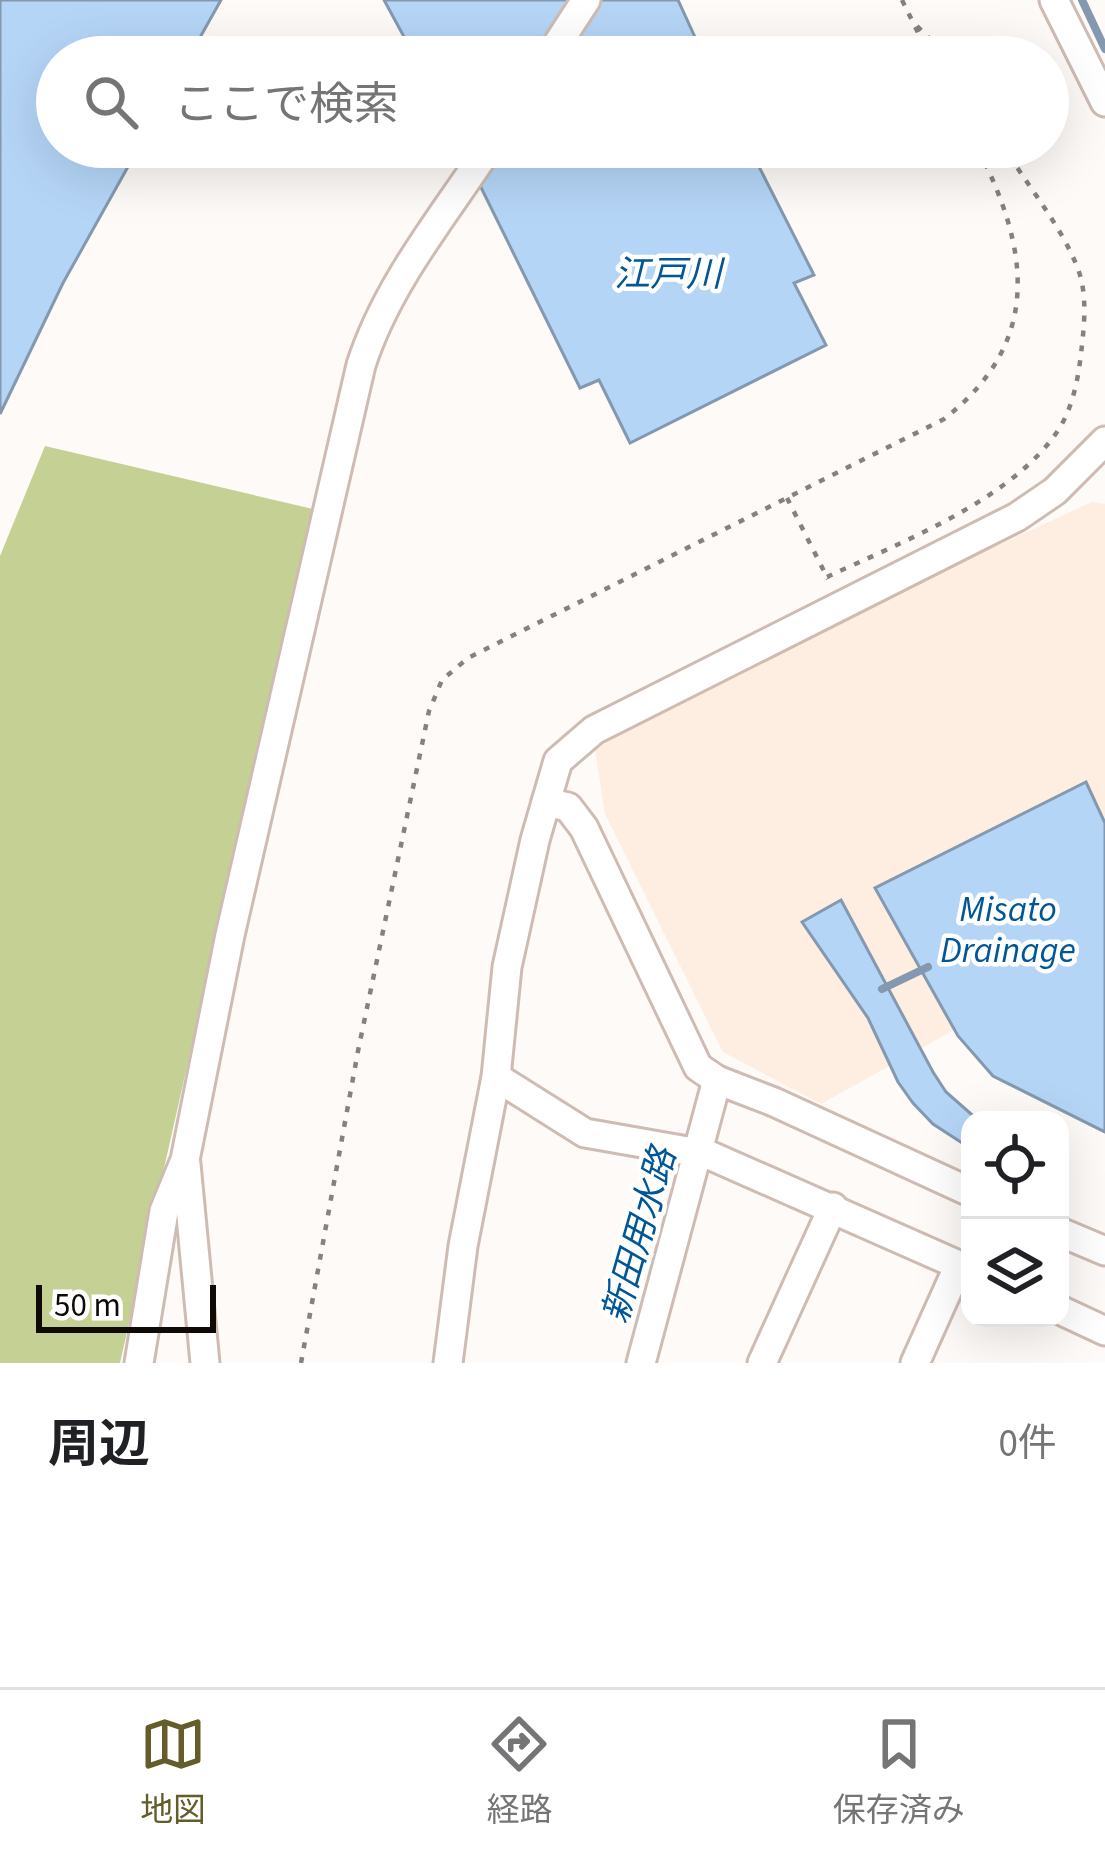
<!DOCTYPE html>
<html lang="ja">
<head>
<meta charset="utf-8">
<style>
	:root { --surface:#fff; --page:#f6f6f6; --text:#202124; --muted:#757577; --line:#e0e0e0; --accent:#635d2a }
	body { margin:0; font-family:"Source Sans 3","Noto Sans JP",sans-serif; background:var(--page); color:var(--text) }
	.controls { position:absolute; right:36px; bottom:36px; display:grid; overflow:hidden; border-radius:24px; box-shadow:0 12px 48px #0002 }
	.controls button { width:108px; height:108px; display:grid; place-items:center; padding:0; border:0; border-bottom:3px solid var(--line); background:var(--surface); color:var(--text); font:60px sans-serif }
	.scale { position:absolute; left:36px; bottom:30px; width:180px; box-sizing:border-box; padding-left:12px; border:6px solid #100a07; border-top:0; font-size:33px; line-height:42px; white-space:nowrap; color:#100a07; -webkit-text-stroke:9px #fff; paint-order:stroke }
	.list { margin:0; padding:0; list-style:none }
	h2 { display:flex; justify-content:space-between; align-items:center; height:156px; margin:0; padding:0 48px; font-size:51px }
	h2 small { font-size:39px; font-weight:400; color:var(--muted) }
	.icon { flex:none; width:66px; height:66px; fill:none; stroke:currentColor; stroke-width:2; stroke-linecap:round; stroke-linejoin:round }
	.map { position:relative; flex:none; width:1105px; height:1363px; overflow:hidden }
	.search { position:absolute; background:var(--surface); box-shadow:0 12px 48px #0002; left:36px; right:36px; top:36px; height:132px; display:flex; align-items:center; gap:30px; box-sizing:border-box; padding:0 42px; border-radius:66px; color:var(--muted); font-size:45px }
	.sheet { height:324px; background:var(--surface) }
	nav { display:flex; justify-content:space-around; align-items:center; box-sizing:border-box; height:168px; border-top:3px solid var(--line); background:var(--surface); font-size:33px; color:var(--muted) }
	nav a { display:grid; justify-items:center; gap:6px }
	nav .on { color:var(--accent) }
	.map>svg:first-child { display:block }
</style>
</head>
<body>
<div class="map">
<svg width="1105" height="1363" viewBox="0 0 1105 1363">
	<rect width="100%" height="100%" fill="#fdfaf8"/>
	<polygon fill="#feede1" points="1092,502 1105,504 1105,946 821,1104 723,1052 605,814 595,749 694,693 847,615"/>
	<polygon fill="#c5d095" points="45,446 313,509 120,1363 0,1363 0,556"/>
	<g fill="#b5d5f7" stroke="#8498af" stroke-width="3">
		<polygon points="0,0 221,0 189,57 57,57 57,147 139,147 63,283 0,414"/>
		<polygon points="384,0 678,0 704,57 415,57"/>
		<polygon points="461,147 749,147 814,275 794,283 826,345 630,443 599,380 580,388"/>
		<polygon points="1086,782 1105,823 1105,1132 993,1076 958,1036 875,888"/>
		<polygon points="841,900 933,1072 946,1092 978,1120 970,1120 970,1148 933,1124 913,1103 898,1082 868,1018 802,922"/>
	</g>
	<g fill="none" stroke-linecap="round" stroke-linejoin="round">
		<g stroke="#8498af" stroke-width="8">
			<polyline points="1082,0 1105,49"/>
			<polyline points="882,989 928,967"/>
		</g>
		<defs>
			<g id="minor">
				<polyline points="1054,0 1105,102"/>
				<polyline points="549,57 586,0"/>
				<polyline points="546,802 568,807 584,828 698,1067 717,1080 774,1102 970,1192"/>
				<polyline points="496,1077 585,1133 699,1153"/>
				<polyline points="700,1151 970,1270"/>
				<polyline points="186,1164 205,1363"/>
				<polyline points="1060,1232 1105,1251"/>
				<polyline points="1060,1310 1105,1331"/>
				<path d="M139,1363L164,1211L185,1160L230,935L361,365C387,284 443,217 489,147"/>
				<polyline points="448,1363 463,1246 496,1077 507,967 535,840 558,761 594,730 1017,517 1055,491 1105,441"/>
				<polyline points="641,1363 717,1080"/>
				<polyline points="762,1363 833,1207"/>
				<polyline points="915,1363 959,1265"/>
			</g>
		</defs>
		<use href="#minor" stroke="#cebcb3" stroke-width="33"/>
		<g stroke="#85817e" stroke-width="4.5" stroke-dasharray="6 9" stroke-linecap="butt">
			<polyline points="902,0 930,57"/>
			<polyline points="917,26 948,57"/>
			<polyline points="787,498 828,579"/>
			<path d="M827,577C901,542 1010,501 1057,432C1074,407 1079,374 1082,345C1085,318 1087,289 1076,264C1059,223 1027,185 1004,147"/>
			<path d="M301,1363L358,1051L429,711L442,680L468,658L944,419C1044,341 1029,248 977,147"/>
		</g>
		<use href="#minor" stroke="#fff" stroke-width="27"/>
	</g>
	<g text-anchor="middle" stroke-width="9" stroke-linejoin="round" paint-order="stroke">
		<g font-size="36" font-style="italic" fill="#005697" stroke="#fff">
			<text x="668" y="286">江戸川</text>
			<text x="1008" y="921">Misato<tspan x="1008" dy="41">Drainage</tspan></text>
			<text transform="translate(638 1235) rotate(-74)" y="13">新田用水路</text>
		</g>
	</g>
</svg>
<div class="controls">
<button><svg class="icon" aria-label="locate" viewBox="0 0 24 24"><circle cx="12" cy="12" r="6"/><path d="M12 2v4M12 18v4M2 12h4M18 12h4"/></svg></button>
<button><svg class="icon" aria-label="layers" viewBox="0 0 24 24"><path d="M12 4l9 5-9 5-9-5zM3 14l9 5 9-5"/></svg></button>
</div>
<div class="scale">50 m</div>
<div class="search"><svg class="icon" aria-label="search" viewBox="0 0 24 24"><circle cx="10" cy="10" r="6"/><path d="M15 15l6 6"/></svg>ここで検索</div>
</div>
<section class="sheet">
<h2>周辺<small>0件</small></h2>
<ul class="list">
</ul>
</section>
<nav>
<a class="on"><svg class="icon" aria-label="map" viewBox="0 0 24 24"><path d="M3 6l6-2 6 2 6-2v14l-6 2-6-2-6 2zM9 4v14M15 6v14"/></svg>地図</a>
<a><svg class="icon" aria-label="directions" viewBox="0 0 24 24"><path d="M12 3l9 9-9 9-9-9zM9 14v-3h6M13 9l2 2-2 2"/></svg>経路</a>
<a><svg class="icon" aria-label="saved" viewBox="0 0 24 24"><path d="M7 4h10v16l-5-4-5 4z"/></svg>保存済み</a>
</nav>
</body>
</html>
